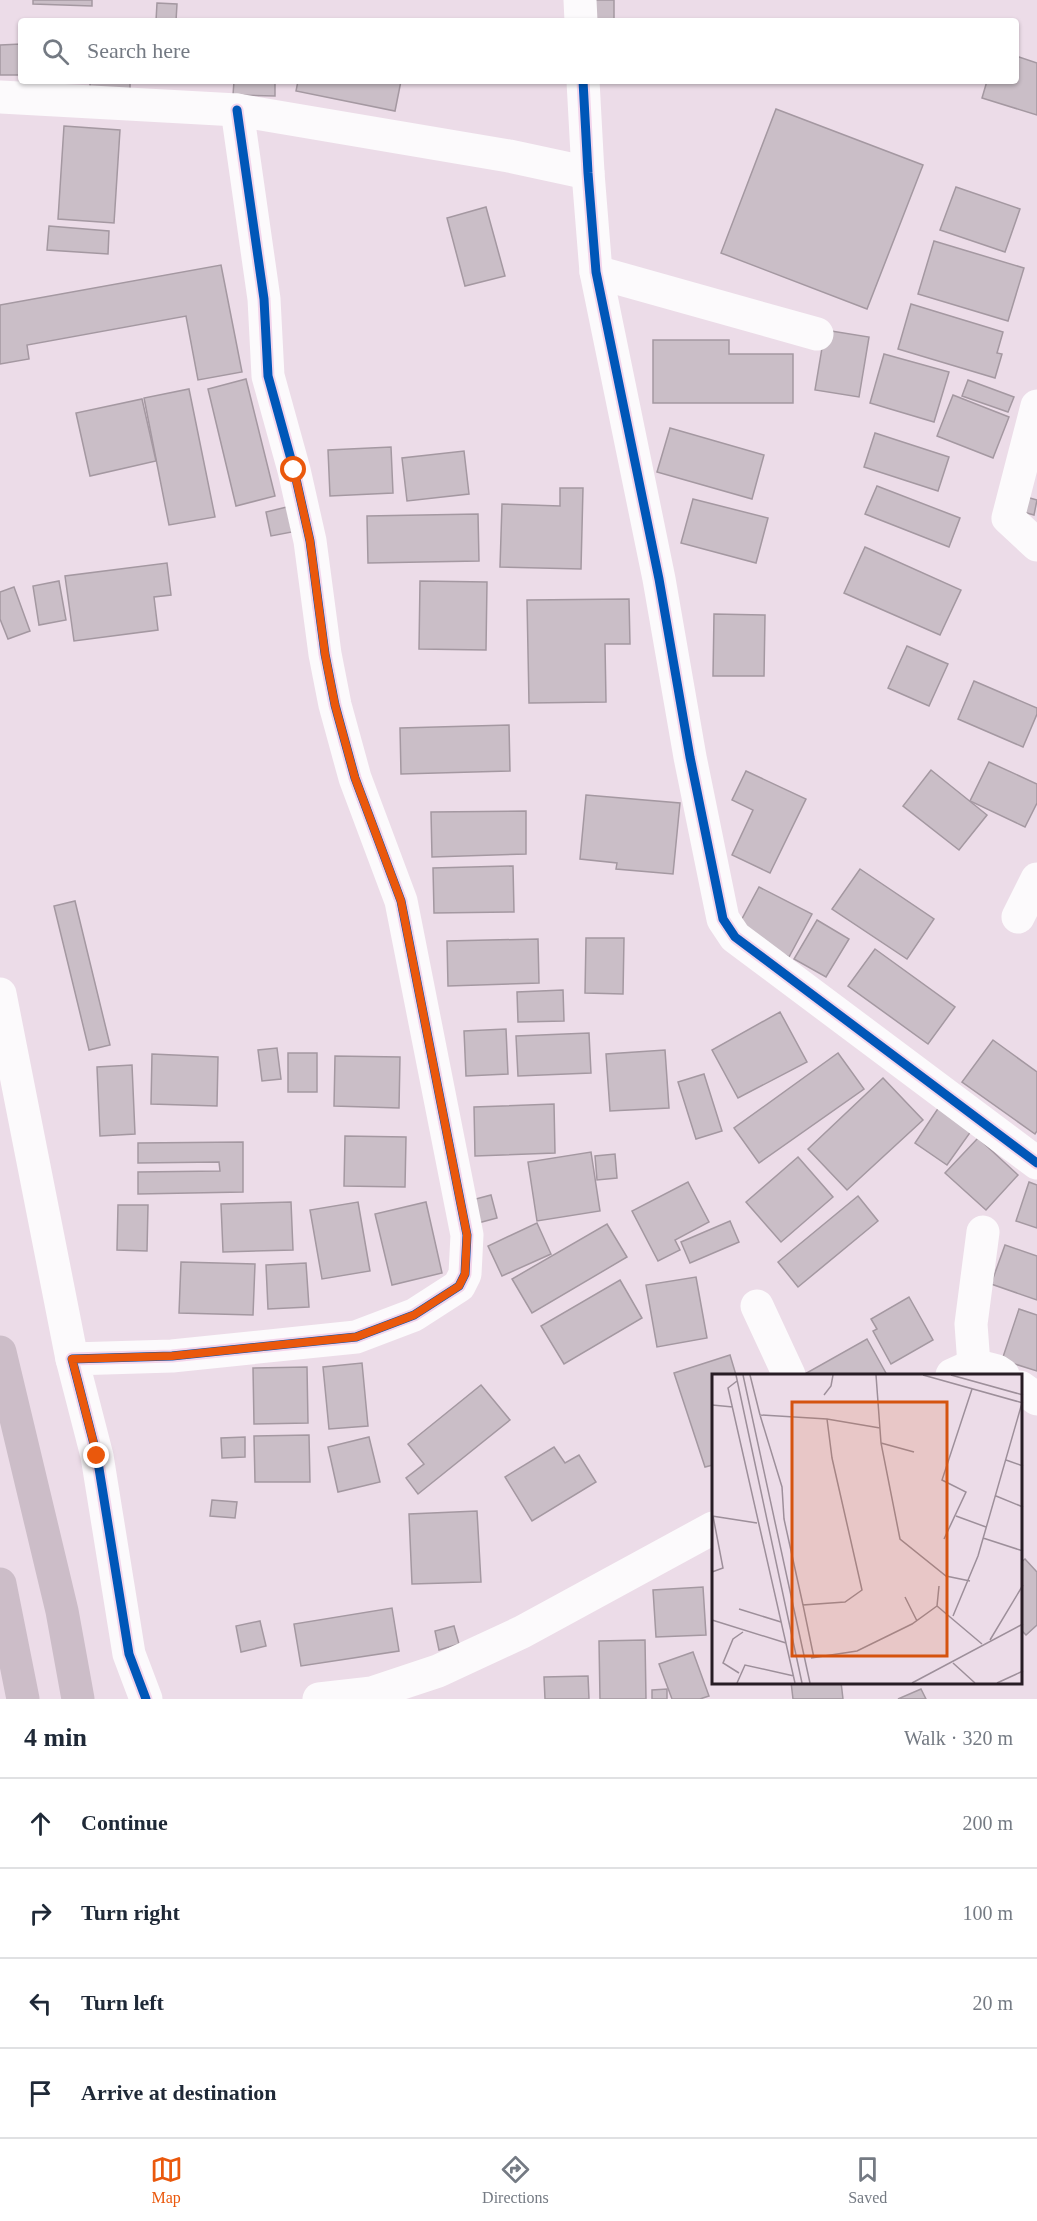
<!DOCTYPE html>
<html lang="en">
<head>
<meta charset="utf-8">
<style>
	:root { --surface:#fff; --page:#f6f6f7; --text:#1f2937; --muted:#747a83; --line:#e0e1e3; --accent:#ea580c }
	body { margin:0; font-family:Georgia,serif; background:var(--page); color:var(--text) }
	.stop { position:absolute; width:18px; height:18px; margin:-14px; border:4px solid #ea580c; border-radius:50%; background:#fff }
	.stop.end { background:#ea580c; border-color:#fff; box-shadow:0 2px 6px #0008 }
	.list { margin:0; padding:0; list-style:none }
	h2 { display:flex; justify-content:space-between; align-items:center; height:78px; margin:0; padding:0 24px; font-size:26px }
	h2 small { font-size:20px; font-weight:400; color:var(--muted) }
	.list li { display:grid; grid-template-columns:39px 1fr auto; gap:18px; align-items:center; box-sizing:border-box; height:90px; padding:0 24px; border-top:2px solid var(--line) }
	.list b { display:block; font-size:22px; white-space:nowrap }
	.list em { font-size:20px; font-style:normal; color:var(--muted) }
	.icon { flex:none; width:33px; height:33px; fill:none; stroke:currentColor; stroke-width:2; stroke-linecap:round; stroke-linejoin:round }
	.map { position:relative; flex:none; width:1037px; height:1699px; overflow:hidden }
	.search { position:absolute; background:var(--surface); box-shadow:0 2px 4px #0004; left:18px; right:18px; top:18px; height:66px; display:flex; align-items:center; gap:15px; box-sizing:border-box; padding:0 21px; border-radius:6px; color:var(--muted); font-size:22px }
	.sheet { height:438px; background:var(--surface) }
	nav { display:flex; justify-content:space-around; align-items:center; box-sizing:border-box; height:84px; border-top:2px solid var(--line); background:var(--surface); font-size:16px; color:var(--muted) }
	nav a { display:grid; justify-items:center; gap:3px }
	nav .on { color:var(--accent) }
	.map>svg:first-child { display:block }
</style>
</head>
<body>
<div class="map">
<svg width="1037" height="1699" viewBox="0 0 1037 1699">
	<rect width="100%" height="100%" fill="#ecdce8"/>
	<g fill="#cabec7" stroke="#a498a1" stroke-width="1.5">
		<polygon points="33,0 92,0 92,6 33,4"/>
		<rect x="592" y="0" width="22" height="21"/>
		<polygon points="157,3 177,4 176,21 156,21"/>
		<polygon points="21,44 21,75 0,75 0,45"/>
		<polygon points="1016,56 1037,63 1037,115 982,98 987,81 1016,81"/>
		<rect x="90" y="81" width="40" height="9"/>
		<polygon points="234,81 275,81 275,96 233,95"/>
		<polygon points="298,81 401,81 395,111 296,91"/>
		<polygon points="776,109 923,165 867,309 721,253"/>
		<polygon points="64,126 120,130 114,223 58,219"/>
		<polygon points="956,187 1020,209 1005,252 940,230"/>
		<polygon points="486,207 505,276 465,286 447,218"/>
		<polygon points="49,226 109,231 108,254 47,250"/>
		<polygon points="934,241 1024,268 1008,321 918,294"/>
		<polygon points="221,265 242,372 198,380 186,316 27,345 29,359 0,364 0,305"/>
		<polygon points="911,304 1003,332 997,353 1002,354 995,378 898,349"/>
		<polygon points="825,330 869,337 859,397 815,390"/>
		<polygon points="653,340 729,340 729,354 793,354 793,403 653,403"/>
		<polygon points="884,354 949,372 934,422 870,403"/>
		<polygon points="246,379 275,496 236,506 208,389"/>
		<polygon points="968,380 1014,397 1008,412 962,396"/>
		<polygon points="189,389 215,517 169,525 144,398"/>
		<polygon points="953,395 1009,417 993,458 937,436"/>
		<polygon points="142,399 156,461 90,476 76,413"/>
		<polygon points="670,428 764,455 752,499 657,472"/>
		<polygon points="875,433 949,457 938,491 864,467"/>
		<polygon points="391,447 393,493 330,496 328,450"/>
		<polygon points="464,451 469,494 407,501 402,458"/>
		<polygon points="877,486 960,518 949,547 865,514"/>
		<polygon points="560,488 583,488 581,569 500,567 502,504 560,506"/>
		<polygon points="1016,494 1037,500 1034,515 1012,509"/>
		<polygon points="693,499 768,518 756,563 681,543"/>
		<polygon points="287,507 292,532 271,536 266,512"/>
		<polygon points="478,514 479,561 368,563 367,516"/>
		<polygon points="865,547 961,590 940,635 844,593"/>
		<polygon points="167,563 171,595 154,597 158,630 74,641 65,576"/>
		<polygon points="59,581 66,620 39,625 33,586"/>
		<polygon points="420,581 487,582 486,650 419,649"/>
		<polygon points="14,587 30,631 8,639 0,619 0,592"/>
		<polygon points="629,599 630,644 605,644 606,702 529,703 527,600"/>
		<polygon points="714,614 765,615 764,676 713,676"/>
		<polygon points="907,646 948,664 929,706 888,688"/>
		<polygon points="974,681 1037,708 1037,714 1023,747 958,719"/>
		<polygon points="509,725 510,771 401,774 400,728"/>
		<polygon points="989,762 1037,784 1037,803 1025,827 970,801"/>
		<polygon points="931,770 987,815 959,850 903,806"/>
		<polygon points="746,771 806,799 770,873 732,855 753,810 732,800"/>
		<polygon points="586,795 680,803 673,874 616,869 617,863 580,859"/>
		<polygon points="526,811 526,854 432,857 431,812"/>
		<polygon points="513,866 514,912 434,913 433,868"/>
		<polygon points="860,869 934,919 907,959 832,909"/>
		<polygon points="759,887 812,914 789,957 736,930"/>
		<polygon points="75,901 110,1045 89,1050 54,906"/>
		<polygon points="817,920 849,939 826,977 794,959"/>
		<polygon points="586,938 624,938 623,994 585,993"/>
		<polygon points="538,939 539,983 448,986 447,941"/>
		<polygon points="875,949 955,1007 928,1044 848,986"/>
		<polygon points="563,990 564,1021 518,1022 517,992"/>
		<polygon points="780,1012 807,1062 738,1098 712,1050"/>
		<polygon points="506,1029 508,1074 466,1076 464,1031"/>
		<polygon points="589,1033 591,1073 518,1076 516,1036"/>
		<polygon points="993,1040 1037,1072 1037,1131 1035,1134 962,1082"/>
		<polygon points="277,1048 281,1079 262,1081 258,1050"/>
		<polygon points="665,1050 669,1108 610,1111 606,1054"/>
		<rect x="288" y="1053" width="29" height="39"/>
		<polygon points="838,1053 864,1089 759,1163 734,1128"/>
		<polygon points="152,1054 218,1057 217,1106 151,1104"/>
		<polygon points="335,1056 400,1057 399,1108 334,1106"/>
		<polygon points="132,1065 135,1134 100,1136 97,1067"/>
		<polygon points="704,1074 722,1131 696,1139 678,1082"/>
		<polygon points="883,1078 923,1120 847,1190 808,1149"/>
		<polygon points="554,1104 555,1153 475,1156 474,1107"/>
		<polygon points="941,1104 974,1127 947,1165 915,1143"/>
		<polygon points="345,1136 406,1137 405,1187 344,1186"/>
		<polygon points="978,1138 1018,1175 986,1210 945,1173"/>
		<polygon points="243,1142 243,1192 138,1194 138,1172 220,1171 219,1162 138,1163 138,1143"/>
		<polygon points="591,1152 600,1211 537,1221 528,1162"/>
		<polygon points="615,1154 617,1178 597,1180 595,1156"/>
		<polygon points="798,1157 833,1197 781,1242 746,1202"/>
		<polygon points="688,1182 709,1222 675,1240 680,1250 658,1261 632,1211"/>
		<polygon points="1029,1182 1037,1185 1037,1228 1016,1221"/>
		<polygon points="491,1195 497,1218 478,1223 472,1200"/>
		<polygon points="858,1196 878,1221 798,1287 778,1262"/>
		<polygon points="291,1202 293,1250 223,1252 221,1204"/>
		<polygon points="358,1202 370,1271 322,1279 310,1210"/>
		<polygon points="426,1202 442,1273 392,1285 375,1214"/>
		<polygon points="118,1205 148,1205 147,1251 117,1250"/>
		<polygon points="730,1221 739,1242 690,1263 681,1242"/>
		<polygon points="537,1223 551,1254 502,1276 488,1246"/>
		<polygon points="607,1224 627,1257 532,1313 512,1279"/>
		<polygon points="1005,1245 1037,1256 1037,1300 991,1284"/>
		<polygon points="181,1262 255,1264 253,1315 179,1313"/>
		<polygon points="306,1263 309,1307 268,1309 266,1265"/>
		<polygon points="696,1277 707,1338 657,1347 646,1285"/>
		<polygon points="620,1280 642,1318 564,1364 541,1326"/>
		<polygon points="909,1297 933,1340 891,1364 873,1331 877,1329 871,1319"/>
		<polygon points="1019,1309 1037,1315 1037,1371 1002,1360"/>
		<polygon points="867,1339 887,1375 803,1375"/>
		<polygon points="730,1355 736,1375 713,1375 713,1465 705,1467 674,1373"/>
		<polygon points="362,1363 368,1426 329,1429 323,1367"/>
		<polygon points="307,1367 308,1423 254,1424 253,1368"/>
		<polygon points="481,1385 510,1420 418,1494 406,1478 424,1464 408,1444"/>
		<polygon points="309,1435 310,1482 255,1482 254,1436"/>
		<polygon points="245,1437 245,1457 222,1458 221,1438"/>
		<polygon points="369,1437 380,1482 338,1492 328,1447"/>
		<polygon points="554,1447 565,1463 579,1455 596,1482 532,1521 505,1477"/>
		<polygon points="212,1500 237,1502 235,1518 210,1516"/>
		<polygon points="477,1511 481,1582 412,1584 409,1514"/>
		<polygon points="1025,1559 1037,1572 1037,1625 1026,1635 1020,1629 1020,1563"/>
		<polygon points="703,1587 706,1635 656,1637 653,1590"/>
		<polygon points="392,1608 399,1651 301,1666 294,1624"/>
		<polygon points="260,1621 266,1646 241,1652 236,1626"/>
		<polygon points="454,1626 459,1644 439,1650 435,1631"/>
		<polygon points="645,1640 646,1699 600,1699 599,1641"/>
		<polygon points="693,1652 709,1696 700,1699 672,1699 659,1664"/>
		<polygon points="588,1676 589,1699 545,1699 544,1677"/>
		<polygon points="791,1682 841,1682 843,1699 793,1699"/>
		<polygon points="667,1689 667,1699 652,1699 652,1690"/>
		<polygon points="921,1689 926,1699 898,1699"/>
	</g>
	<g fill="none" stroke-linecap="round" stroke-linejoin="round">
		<g stroke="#fcfafc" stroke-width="33">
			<polyline points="580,0 581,21"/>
			<polyline points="583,81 588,173 596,272 659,579 690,757 723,919 735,937 1037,1163"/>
			<polyline points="0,97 237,110 509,156 588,173"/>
			<polyline points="596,272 817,334"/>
			<polyline points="1037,406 1008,518 1037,545"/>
			<polyline points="1018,917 1037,879"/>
			<polyline points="0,994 72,1359"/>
			<polyline points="757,1306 789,1375"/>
			<polyline points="974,1365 971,1324 983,1232"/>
			<polyline points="952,1375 974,1365 997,1371 1003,1375"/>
			<polyline points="1020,1387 1037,1399"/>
			<polyline points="146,1699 129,1654 97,1456 72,1359 172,1356 356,1337 414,1315 459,1286 465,1274 467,1235 401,901 355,778 335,705 325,654 310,541 294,470 268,376 264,299 237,110"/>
			<polyline points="319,1699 372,1693 438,1671 522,1632 713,1528"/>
		</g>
		<g stroke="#ccbdc8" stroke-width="33">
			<polyline points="0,1352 62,1611 78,1699"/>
			<polyline points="0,1584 23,1699"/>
		</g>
		<defs>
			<g id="cycleway">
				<polyline points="583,81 588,173 596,272 659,579 690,757 723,919 735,937 1037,1163"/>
				<polyline points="146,1699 129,1654 97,1456 72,1359 172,1356 356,1337 414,1315 459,1286 465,1274 467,1235 401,901 355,778 335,705 325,654 310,541 294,470 268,376 264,299 237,110"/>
			</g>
		</defs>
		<use href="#cycleway" stroke="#f3d5eb" stroke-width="13"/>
		<use href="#cycleway" stroke="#0057b8" stroke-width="9"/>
	</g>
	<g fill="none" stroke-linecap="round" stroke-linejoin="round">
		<polyline stroke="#ea580c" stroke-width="8" points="97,1456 72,1359 172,1356 356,1337 414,1315 459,1286 465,1274 467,1235 401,901 355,778 335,705 325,654 310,541 294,470"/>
	</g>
	<g transform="translate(712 1374)">
		<rect width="310" height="310" fill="#ecdce8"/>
		<path fill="none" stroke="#9d8f9a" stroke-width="1.5" d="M24,1L90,309M31,1L98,309M38,1L48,41L115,45L168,54M164,1L169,69L188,165L234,202L258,207M211,1L311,29M239,1L311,21M25,7L16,14L83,309M112,21L119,12L121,1M0,31L21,33M48,41L70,113L72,145L91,231M169,69L202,78M294,86L311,92M284,122L311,133M0,142L45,149M244,142L274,153M271,164L311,177M232,165L254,118L230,106L260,15M0,198L11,194L1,142M193,223L205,247M225,232L270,270M225,232L227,212M27,235L69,248M241,242L266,182L310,29M0,246L74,269M278,266L311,211M99,284L145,277L200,250L225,232M102,284L91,231L133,228L150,216L120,84L115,45M241,289L263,309M27,299L11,289L21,265L31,258M25,309L33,291L82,302M200,309L311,250M285,309L311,297"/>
		<path fill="#d5530e" fill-opacity="0.15" stroke="#d5530e" stroke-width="3" d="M80,28H235V282H80Z"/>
		<rect width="310" height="310" fill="none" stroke="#271c24" stroke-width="3"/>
	</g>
</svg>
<div class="stop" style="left:294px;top:470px"></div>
<div class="stop end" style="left:97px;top:1456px"></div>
<div class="search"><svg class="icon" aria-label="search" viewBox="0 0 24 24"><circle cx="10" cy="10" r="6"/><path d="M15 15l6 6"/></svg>Search here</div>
</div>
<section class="sheet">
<h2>4 min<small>Walk · 320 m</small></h2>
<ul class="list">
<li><svg class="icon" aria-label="ahead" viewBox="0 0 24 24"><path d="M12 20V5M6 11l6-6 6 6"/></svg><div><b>Continue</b></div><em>200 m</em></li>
<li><svg class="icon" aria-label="right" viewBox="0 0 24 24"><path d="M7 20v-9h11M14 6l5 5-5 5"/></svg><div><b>Turn right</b></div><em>100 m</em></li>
<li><svg class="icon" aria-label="left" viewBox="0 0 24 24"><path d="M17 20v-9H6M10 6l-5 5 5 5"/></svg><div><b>Turn left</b></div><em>20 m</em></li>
<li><svg class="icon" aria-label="arrive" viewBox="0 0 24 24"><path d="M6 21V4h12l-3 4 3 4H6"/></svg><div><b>Arrive at destination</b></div></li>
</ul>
</section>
<nav>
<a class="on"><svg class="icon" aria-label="map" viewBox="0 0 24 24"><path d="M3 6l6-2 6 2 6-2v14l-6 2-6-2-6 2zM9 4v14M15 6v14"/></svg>Map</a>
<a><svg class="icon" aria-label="directions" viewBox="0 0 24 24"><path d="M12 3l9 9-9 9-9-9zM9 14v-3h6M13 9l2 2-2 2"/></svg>Directions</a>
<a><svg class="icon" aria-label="saved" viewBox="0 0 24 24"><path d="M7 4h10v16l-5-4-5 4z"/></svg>Saved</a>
</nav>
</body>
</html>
